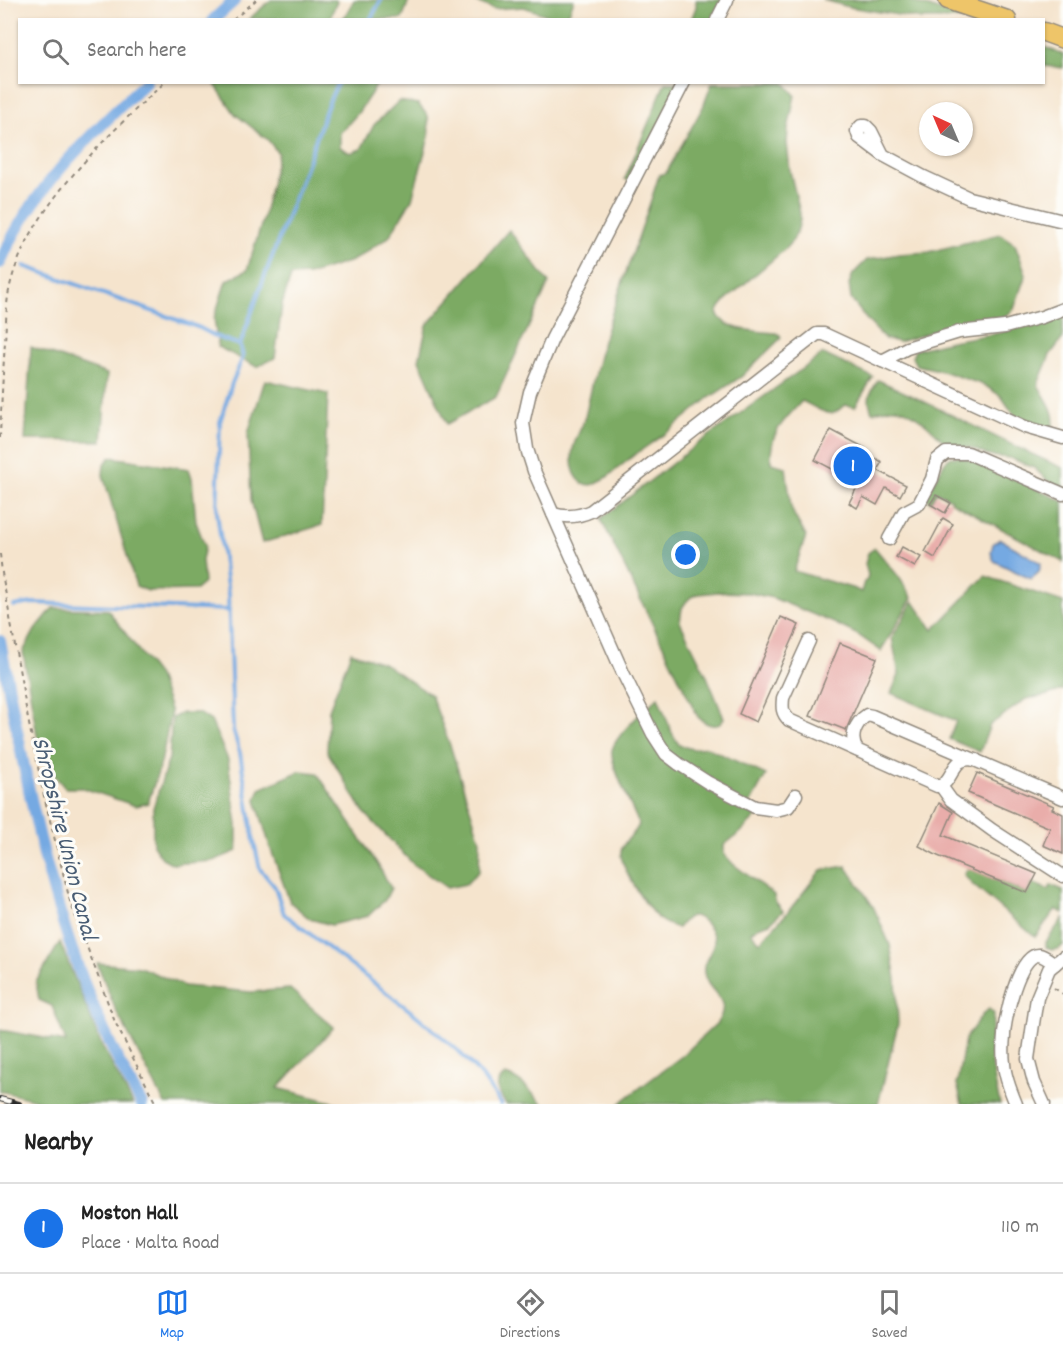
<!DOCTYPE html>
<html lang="en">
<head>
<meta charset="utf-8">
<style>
	:root { --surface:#fff; --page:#f2f2f2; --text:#222; --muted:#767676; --line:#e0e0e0; --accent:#1a73e8 }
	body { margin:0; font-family:Dekko,sans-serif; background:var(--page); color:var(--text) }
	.compass { position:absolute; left:919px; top:102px; width:54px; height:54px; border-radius:50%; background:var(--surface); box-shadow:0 2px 4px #0004; rotate:316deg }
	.you { position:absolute; left:686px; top:555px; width:21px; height:21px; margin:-15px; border:4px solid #fff; border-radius:50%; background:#1a73e8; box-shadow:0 0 0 9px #1a73e833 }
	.badge { display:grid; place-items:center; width:39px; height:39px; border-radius:50%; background:var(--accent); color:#fff; font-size:20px; font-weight:700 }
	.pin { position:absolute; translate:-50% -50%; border:3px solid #fff; box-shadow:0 2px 6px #0006 }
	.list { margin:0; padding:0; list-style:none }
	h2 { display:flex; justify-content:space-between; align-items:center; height:78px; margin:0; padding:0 24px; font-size:26px }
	h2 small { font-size:20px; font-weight:400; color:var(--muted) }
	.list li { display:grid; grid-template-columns:39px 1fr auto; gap:18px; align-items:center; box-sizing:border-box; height:90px; padding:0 24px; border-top:2px solid var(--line) }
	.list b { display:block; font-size:22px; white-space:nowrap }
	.list p { margin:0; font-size:20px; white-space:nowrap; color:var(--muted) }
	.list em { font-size:20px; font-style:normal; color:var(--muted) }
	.icon { flex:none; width:33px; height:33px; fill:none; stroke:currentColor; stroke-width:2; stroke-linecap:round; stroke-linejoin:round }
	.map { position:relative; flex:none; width:1063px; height:1104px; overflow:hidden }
	.search { position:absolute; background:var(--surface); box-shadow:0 2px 4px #0004; left:18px; right:18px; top:18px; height:66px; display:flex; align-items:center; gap:15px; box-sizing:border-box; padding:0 21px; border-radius:0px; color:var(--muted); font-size:22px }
	.sheet { height:168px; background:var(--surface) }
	nav { display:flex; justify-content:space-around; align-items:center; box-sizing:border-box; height:84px; border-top:2px solid var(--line); background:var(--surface); font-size:16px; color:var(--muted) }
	nav a { display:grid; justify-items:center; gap:3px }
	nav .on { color:var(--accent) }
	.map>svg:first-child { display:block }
</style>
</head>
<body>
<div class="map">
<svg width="1063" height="1104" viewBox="0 0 1063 1104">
	<rect width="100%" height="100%" fill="#fdfcf7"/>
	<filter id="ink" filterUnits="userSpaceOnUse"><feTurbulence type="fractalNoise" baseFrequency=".0167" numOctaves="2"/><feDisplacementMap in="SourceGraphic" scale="12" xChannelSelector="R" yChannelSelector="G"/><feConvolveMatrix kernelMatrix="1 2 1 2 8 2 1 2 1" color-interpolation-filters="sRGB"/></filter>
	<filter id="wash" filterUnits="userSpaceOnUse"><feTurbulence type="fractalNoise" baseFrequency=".008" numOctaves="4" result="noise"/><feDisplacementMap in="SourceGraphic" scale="24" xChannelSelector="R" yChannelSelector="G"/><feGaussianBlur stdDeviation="1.35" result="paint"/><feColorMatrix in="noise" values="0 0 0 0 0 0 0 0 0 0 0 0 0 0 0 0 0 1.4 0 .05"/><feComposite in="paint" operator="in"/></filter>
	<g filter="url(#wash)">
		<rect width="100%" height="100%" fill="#f5e4cd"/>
		<g fill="#7caa63" stroke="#546a47" stroke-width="1.5">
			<polygon points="271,0 336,0 337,2 329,19 249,19"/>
			<polygon points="354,0 409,0 402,19 343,19"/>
			<polygon points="471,0 574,0 569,13 558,19 524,7 494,9"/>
			<polygon points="696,0 722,0 712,19 691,20 696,7"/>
			<polygon points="823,0 908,0 964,19 921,19 917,18 849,7"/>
			<polygon points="1044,47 1063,54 1063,68 1044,66"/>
			<polygon points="214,83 378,83 358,113 340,133 340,147 350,153 361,149 374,125 399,101 418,104 428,116 429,137 412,199 389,237 352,261 308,275 291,276 282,305 275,358 257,367 218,347 214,318 226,281 247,270 263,219 278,153 268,140 235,114"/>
			<polygon points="665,83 681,83 631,182 625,179"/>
			<path d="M712,83H785L795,95L788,129L787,143L790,171L800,213V220L798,229L793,240L784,250L727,299L721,306L717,313C725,332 758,331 776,333L780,335L781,338L741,377L709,398L669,431L633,456L606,478L592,485L583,484C576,478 572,470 572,460C571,444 581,431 585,417C591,391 596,366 603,341C620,285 642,231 659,175L666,173L703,107Z"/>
			<polygon points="509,230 549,283 496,397 447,424 419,360 427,325"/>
			<polygon points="1000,234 1015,244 1026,274 1014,309 1001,320 954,322 922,335 899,342 885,339 867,320 851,299 849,284 853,274 867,260 899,254 929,252"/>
			<path d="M1063,313V338L1050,355L1038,384C1044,398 1057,410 1053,427L1047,429L1025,424L1014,415L1001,396L984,385L939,370L916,365L912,357L915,350L951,341L999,333Z"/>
			<polygon points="31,347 107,374 102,441 25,440"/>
			<path d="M823,354L873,377L855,407L846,405C841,407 838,411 834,413C827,416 809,404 802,401C781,424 770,431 771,463L786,467L791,507L795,517L806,536L794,571L855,589L861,592L864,582L867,580L868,575L865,564L868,553L875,548L899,577L912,598L881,651L858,635L834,623L773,598L749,593L718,592L699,594L691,597L686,602L682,608L680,622L706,674L724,718C719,731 705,724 698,717L601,519L696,445Z"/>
			<polygon points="265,380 328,394 322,525 262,543 251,500 248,433"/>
			<path d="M878,380C941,408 1000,441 1063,468V487L1048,481L1034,468L1010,458L990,456L971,448L946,444C934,431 910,405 890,408C884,409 878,412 872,412C866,397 870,394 878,380Z"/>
			<polygon points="111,457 189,469 192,478 196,522 205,546 202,560 204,583 196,590 148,591 136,586 103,475 104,464"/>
			<polygon points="951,457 959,457 974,461 1063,501 1063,562 950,501 951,499 936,492 931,502 926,498 927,495 945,462"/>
			<polygon points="985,576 1063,602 1063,690 1044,696 1026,699 990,725 980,752 949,739 956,721 891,693 899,675 892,638 913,601 933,630"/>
			<polygon points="53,608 108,610 158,676 171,712 161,763 148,803 136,806 83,788 65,788 41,759 23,652 35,630"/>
			<polygon points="351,652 383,663 431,695 451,748 480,840 479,871 466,884 447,888 413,864 363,811 327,751 329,710"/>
			<path d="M658,697L672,733L679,745L692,749L706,747L766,775L750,804L758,815L740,833L724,845V854L733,864L774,895L775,901L783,911L770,923L758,927L751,932L760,942L787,913L821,870L846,866L873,906L890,945L896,979L898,1024L878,1104H619L625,1099L682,1056L717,1023C734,997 707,994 704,973C702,961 713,953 714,942C715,933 702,915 692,916C687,916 681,924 678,928C672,926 665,924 660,920C649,911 619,866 621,851C623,840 636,835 639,824C633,810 609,762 612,750C616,734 646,709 658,697Z"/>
			<polygon points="182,713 199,713 211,721 228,760 237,825 237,851 213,861 173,864 162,858 153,845 153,808 169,758 172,718"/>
			<polygon points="300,771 317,773 378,865 391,888 385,900 368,916 331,925 310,919 290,902 270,847 256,800 260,789"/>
			<polygon points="968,868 1027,893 1032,883 1049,890 1051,885 1063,890 1063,913 1056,909 1035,937 973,885 964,875"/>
			<polygon points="1063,918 1063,945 1059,949 1051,950 1046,947 1046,942"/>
			<polygon points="60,942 102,1046 133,1104 51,1104 0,1091 0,1030 66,1042 52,1006 39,1000 36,982"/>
			<polygon points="97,963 140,967 184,986 251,992 290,989 334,1027 278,1088 340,1104 165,1104 116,1011"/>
			<path d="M989,1009L994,1014C988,1047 992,1072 1000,1104H962L957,1084L965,1039L983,1014Z"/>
			<path d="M505,1075C520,1078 532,1093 543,1104H506C498,1092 492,1087 505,1075Z"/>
		</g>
		<polygon fill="#75a9e2" stroke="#506a86" stroke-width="1.5" points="1000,539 1041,563 1039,572 1031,579 994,561 991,553 993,544"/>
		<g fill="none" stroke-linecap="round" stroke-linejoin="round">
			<g stroke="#75a9e2" stroke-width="4">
				<polyline points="370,20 381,0"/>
				<polyline points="338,82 328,104 305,170 264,278 240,345 243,357 232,383 220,422 217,512 228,594 233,730 240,753 254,842 260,869 275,887 284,914 417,1016 457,1050 481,1075 501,1104"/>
				<polyline points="24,266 200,328 217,337 240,345"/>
				<polyline points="14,606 33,603 229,610"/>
			</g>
			<g stroke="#75a9e2" stroke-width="12">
				<polyline points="213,20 235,0"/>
				<path d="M0,263C31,190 89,136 146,82"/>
				<path d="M0,641C30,801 57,961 142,1104"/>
			</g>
		</g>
		<g id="blocks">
			<g fill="#e9adaa">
				<polygon points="831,430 865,448 863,451 882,462 877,470 906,485 900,496 886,488 877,505 863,497 857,508 849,503 859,483 815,460"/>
				<polygon points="936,495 951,503 945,513 930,504"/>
				<polygon points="943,518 953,524 935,558 925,552"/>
				<polygon points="902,547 921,557 915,567 896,557"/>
				<polygon points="781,617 799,625 756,722 739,714"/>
				<polygon points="840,643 877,658 846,730 810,716"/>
				<polygon points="977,773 1054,806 1052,809 1063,814 1063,854 1043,845 1050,828 968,793"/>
				<polygon points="939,803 953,812 943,835 1037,874 1027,893 938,856 919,846"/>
			</g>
		</g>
	</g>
	<g filter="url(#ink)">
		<use href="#blocks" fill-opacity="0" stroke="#90887c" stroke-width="1.5"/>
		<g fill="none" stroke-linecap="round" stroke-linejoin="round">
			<defs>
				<g id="minor">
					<polyline points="717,20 727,0"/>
					<polyline points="684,82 552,339 530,392 523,423 527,449 534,471 623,673 653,734 666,754 679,764 707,782 755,807 776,810 788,807 796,795"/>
					<polyline points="883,155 871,131 866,126 861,126 857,131 859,137 883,155 924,177 969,198 1063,221"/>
					<polyline points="882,361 907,348 959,332 1005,327 1042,317 1063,309"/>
					<path d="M553,514C567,518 578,517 591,511L817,334H824L1025,427L1063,438"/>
					<polyline points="889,539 904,512 919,504 932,479 937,460 946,453 968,453 1063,494"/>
					<path d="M809,641L783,698C782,708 782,713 789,720L937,786H941C956,776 951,755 976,760"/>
					<path d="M857,750C849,738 855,723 867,715L872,716L1063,798"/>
					<polyline points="941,786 951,800 992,830 1063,876"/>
					<path d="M1016,1104C1011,1092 1005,1078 1004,1064C1003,1055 1003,1045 1004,1036C1004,1020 1019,953 1039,955C1045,956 1050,961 1055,964"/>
					<polyline points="1044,1104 1034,1082 1028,1059 1033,1024 1037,998 1049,969 1063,957"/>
				</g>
				<g id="highway">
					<polyline points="948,0 1007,20"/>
					<polyline points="1044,32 1063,39"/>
				</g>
			</defs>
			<use href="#minor" stroke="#90887c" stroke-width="15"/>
			<use href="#highway" stroke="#90887c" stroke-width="21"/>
			<g stroke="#90887c" stroke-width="2" stroke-dasharray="4.5 4.5" stroke-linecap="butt">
				<polyline points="233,20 256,0"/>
				<path d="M0,438C1,406 3,374 5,342C6,327 6,311 8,296C21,215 107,136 165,82"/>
				<polyline points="0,554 2,573 28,719 44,796 70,901 115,1022 156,1104"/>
				<polyline points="1054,988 1063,994"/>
			</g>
			<use href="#minor" stroke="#fff" stroke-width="12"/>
			<use href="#highway" stroke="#eec569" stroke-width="18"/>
			<defs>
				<polyline id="rail" points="0,1099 19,1104"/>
			</defs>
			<use href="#rail" stroke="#2b2b2b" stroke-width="6"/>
			<use href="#rail" stroke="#fdfcf7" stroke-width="4" stroke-dasharray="11" stroke-linecap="butt"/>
		</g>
	</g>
	<g text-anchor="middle" stroke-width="6" stroke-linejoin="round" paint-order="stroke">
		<g font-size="24" font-style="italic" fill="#495d74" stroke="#fdfcf7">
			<text transform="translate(66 838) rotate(76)" y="8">Shropshire Union Canal</text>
		</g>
	</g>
</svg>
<svg class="compass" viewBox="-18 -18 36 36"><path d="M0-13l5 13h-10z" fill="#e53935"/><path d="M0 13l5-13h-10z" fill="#767676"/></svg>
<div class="you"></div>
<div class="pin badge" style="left:853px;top:466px">1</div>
<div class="search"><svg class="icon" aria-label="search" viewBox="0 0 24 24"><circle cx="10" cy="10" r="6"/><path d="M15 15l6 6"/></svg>Search here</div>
</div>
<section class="sheet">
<h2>Nearby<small></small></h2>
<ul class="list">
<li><span class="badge">1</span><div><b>Moston Hall</b><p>Place · Malta Road</p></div><em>110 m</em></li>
</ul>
</section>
<nav>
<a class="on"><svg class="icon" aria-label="map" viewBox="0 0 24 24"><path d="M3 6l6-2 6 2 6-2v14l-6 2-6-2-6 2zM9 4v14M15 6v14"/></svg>Map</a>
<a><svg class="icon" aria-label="directions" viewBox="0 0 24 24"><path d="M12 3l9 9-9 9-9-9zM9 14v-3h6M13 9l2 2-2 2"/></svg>Directions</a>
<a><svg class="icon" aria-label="saved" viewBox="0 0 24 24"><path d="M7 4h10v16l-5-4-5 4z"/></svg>Saved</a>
</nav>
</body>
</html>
